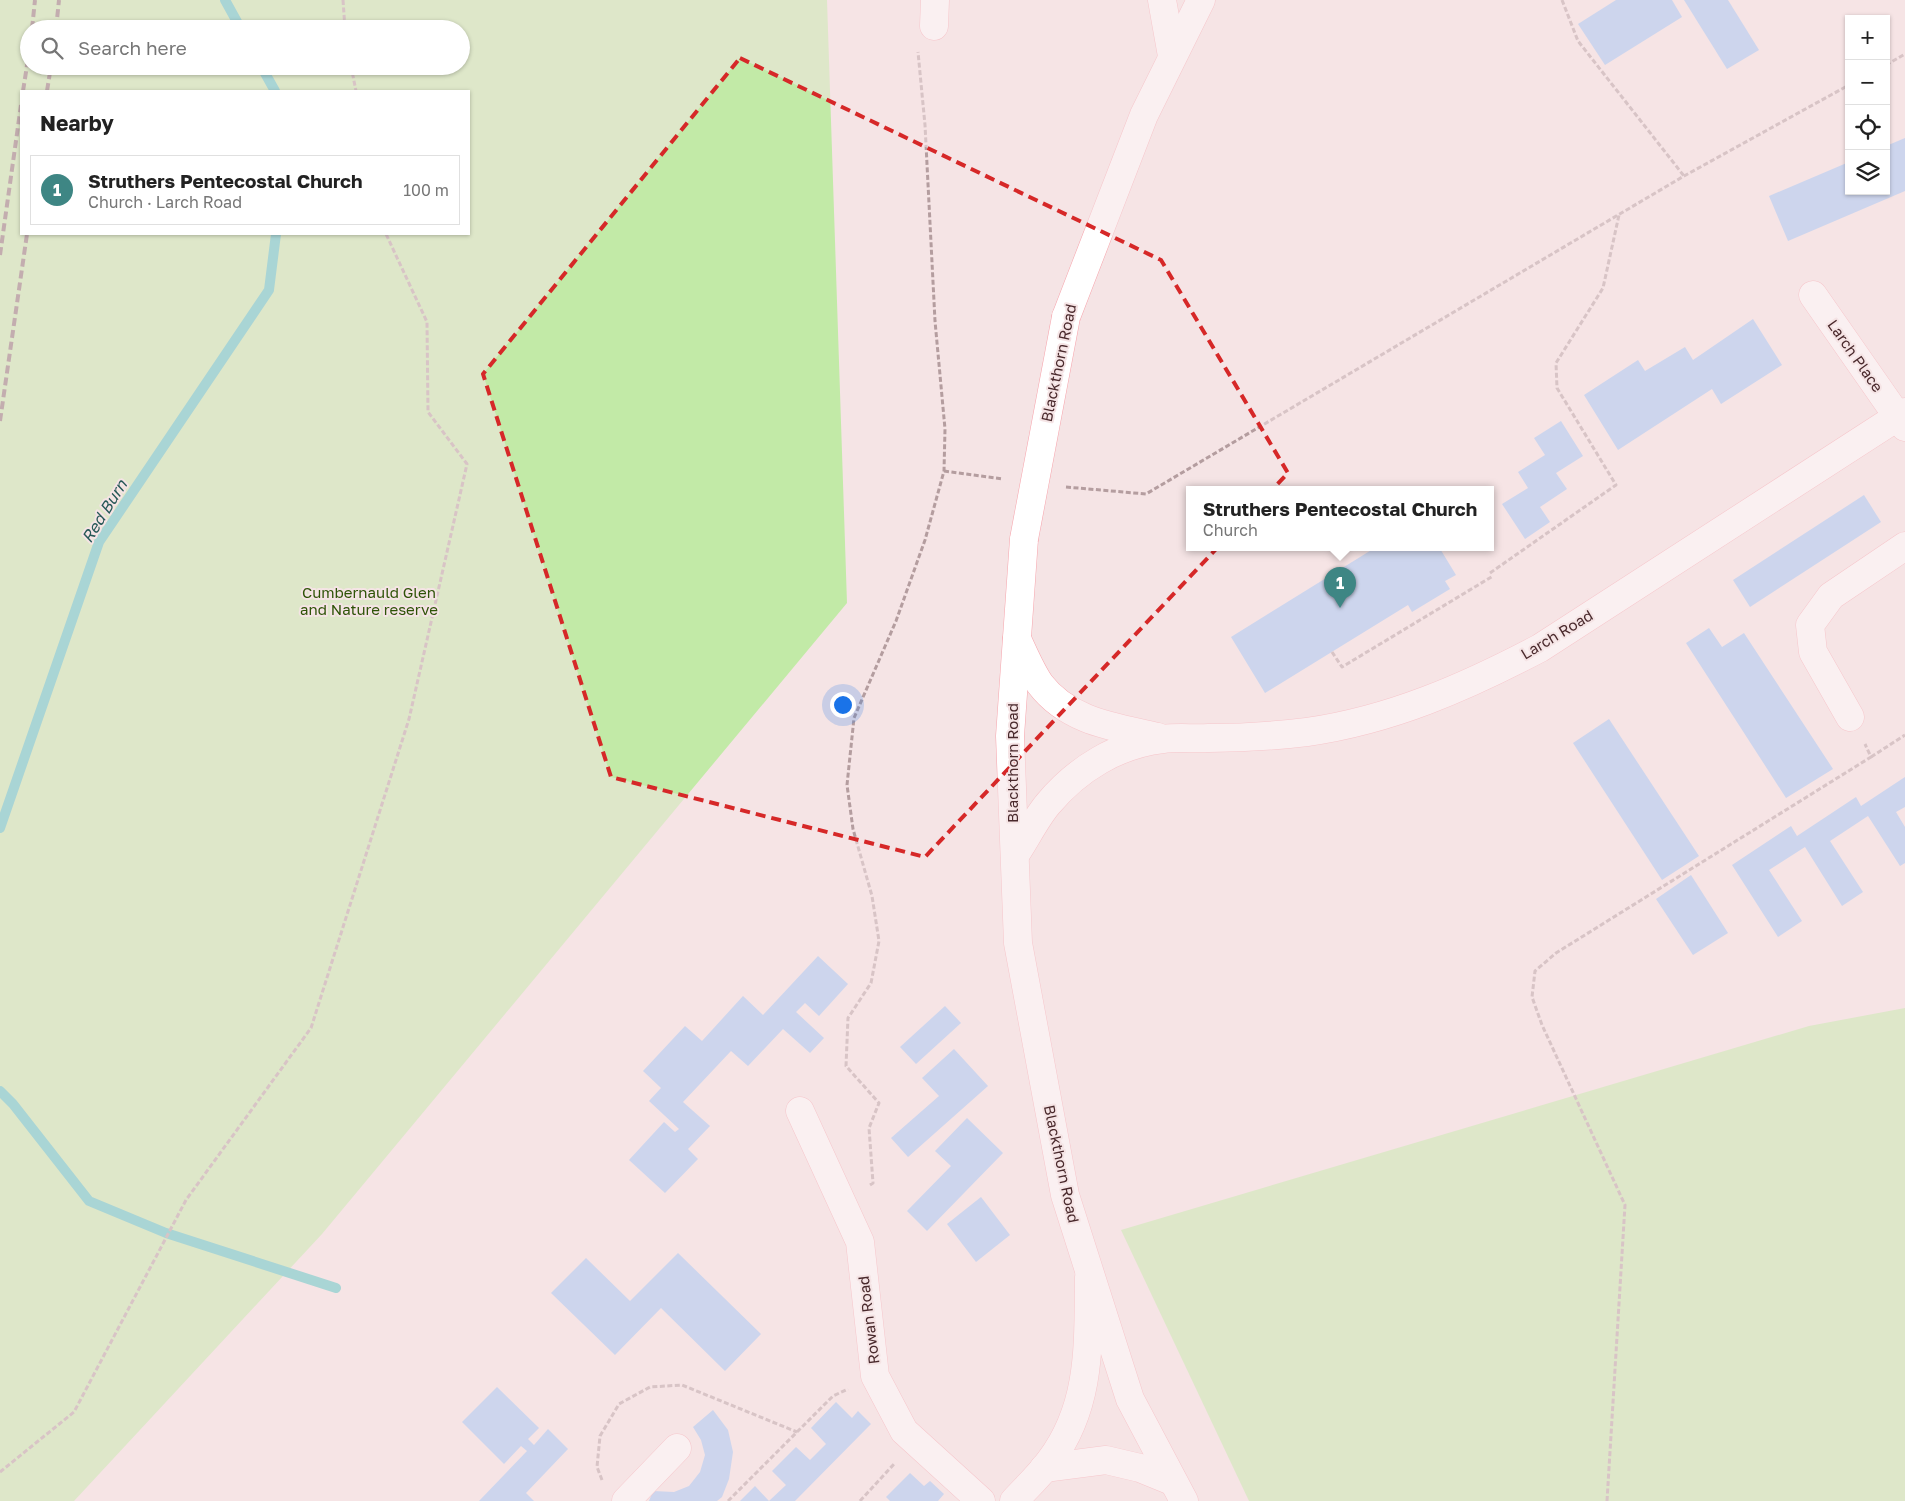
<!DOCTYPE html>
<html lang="en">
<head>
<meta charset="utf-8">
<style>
	:root { --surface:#fff; --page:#f2f2f2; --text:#222; --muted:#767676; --line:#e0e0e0; --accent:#3e8684 }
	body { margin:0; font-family:"Golos Text",sans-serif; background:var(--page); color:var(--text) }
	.controls { position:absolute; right:15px; top:15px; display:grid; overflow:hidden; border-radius:0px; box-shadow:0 1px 4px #0004 }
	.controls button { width:45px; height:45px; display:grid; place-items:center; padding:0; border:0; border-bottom:1px solid var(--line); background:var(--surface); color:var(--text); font:25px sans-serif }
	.you { position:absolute; left:842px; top:704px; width:18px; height:18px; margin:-12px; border:4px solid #fff; border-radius:50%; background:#1a73e8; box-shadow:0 0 0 8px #1a73e833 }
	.badge { display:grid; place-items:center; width:32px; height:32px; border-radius:50%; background:var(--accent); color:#fff; font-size:16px; font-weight:700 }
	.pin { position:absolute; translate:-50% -41px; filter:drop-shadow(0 1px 2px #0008) }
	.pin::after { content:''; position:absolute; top:26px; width:18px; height:15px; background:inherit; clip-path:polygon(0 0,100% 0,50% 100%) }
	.popup { position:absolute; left:1186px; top:486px; width:308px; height:65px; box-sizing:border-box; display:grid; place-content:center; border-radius:0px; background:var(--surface); filter:drop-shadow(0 1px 4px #0005); font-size:16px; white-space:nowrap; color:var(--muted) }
	.popup b { font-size:19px; color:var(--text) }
	.popup::after { content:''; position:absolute; left:50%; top:100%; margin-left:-10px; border:10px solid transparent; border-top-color:var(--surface) }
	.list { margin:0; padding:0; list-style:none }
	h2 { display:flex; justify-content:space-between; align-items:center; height:65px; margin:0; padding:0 20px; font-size:21px }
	h2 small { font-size:16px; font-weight:400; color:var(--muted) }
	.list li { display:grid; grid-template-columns:32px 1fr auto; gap:15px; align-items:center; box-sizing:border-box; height:70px; margin:0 10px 10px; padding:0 10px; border:1px solid var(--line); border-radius:0px }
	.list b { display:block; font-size:19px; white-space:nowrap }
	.list p { margin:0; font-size:16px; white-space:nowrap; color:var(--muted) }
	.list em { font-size:16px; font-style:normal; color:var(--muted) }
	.icon { flex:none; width:28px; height:28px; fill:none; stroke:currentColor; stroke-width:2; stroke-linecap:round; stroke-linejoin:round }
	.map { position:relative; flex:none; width:1905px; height:1501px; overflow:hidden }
	.search { position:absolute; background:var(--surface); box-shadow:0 1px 4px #0004; left:20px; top:20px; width:450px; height:55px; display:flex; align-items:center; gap:12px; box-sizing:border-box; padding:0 18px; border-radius:28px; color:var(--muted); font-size:19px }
	.panel { position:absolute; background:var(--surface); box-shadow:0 1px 4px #0004; left:20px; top:90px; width:450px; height:145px; border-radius:0px }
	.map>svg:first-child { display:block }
</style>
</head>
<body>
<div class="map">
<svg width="1905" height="1501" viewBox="0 0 1905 1501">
	<rect width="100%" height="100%" fill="#f5e4e5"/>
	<g fill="#c2eaa7" fill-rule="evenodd">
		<path d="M0,0H827L847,603L322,1234L74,1501H0ZM29,29H461V66H29ZM21,91H469V234H21Z"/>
		<polygon points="1905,1008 1905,1501 1249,1501 1121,1230 1809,1026"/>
	</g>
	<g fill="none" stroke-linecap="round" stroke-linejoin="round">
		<g stroke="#4dc3c0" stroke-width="10">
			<polyline points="225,0 241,29"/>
			<polyline points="261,66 275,91"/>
			<polyline points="0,828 99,542 269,290 276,234"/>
			<polyline points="0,1091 13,1104 89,1201 166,1233 336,1288"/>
		</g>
	</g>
	<g fill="#9bc4f6">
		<polygon points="1616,0 1672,0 1682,17 1605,65 1578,24"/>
		<polygon points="1684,0 1728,0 1759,50 1727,69"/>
		<polygon points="1905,138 1905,191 1788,241 1769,196 1849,162 1849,191 1886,191 1886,146"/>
		<polygon points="1753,319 1782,365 1721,404 1712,389 1618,450 1584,395 1638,360 1645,371 1685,347 1693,360"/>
		<polygon points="1561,421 1583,456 1556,473 1567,489 1540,507 1550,522 1525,539 1502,504 1528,488 1518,472 1545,455 1534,438"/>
		<polygon points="1864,495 1881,522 1750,607 1733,580"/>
		<polygon points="1372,547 1439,547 1456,575 1445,581 1450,589 1412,612 1408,605 1265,693 1231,637 1373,549"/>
		<polygon points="1709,628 1722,647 1744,633 1833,769 1786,798 1686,643"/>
		<polygon points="1609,719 1699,856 1662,880 1573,743"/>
		<polygon points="1905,777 1905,807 1896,812 1905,827 1905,863 1900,866 1868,816 1830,841 1863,892 1842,906 1805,847 1769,870 1802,921 1778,937 1732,865 1791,826 1797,836 1856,797 1861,806"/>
		<polygon points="1691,875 1728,933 1693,955 1656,899"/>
		<polygon points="818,956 848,984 819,1016 805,1003 796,1012 824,1038 810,1053 783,1029 748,1066 731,1051 683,1102 710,1126 688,1149 698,1159 665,1193 629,1160 664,1122 675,1132 679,1129 649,1101 661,1088 643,1071 685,1026 702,1041 743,996 763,1015"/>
		<polygon points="945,1006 961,1023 916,1064 900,1047"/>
		<polygon points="954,1049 988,1086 908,1157 891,1138 939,1096 922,1078"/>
		<polygon points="967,1118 1003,1153 927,1231 907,1211 951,1166 935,1151"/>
		<polygon points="981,1197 1010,1235 976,1262 947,1224"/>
		<polygon points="678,1253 761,1334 725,1371 661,1308 615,1355 551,1293 586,1258 630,1301"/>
		<polygon points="497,1387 539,1428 528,1439 534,1445 548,1429 568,1449 526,1493 534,1501 479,1501 527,1451 521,1446 504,1464 462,1422"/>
		<polygon points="836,1402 852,1418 858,1411 871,1424 795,1501 740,1501 755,1486 769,1501 786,1485 772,1471 796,1447 810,1460 826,1444 811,1428"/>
		<polygon points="713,1410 728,1430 733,1452 729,1479 722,1497 717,1501 649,1501 653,1491 674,1492 689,1486 700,1472 705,1455 701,1440 693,1427"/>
		<polygon points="910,1473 924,1486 930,1481 944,1494 938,1501 890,1501 886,1497"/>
	</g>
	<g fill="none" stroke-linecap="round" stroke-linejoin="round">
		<defs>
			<g id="minor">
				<polyline points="1162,0 1172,56"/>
				<polyline points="934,26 935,0"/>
				<polyline points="1813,295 1905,427"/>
				<path d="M1017,639C1024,654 1031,671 1040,684C1069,722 1115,727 1158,737"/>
				<polyline points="1850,717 1813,652 1810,625 1831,596 1905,546"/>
				<path d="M1015,855C1026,839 1036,818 1048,804C1077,769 1118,744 1163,739C1178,737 1194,739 1209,738C1241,738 1274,736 1307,732C1391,720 1466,687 1540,648L1905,412"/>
				<polyline points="800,1111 860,1242 875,1376 904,1431 981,1501"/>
				<polyline points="1044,1468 1106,1460 1140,1468 1172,1481"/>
				<polyline points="626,1501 677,1448"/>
				<path d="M1014,1501C1026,1488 1040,1475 1050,1461C1092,1405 1088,1343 1089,1277"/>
			</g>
			<g id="tertiary">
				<polyline points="1066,317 1144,115 1201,0"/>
				<polyline points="1024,539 1010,736 1018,943 1065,1195 1130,1399 1184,1501"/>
			</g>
		</defs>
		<use href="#minor" stroke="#f7a4ac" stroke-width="29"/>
		<use href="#tertiary" stroke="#f7a4ac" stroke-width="29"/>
		<g stroke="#b49d9f" stroke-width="3" stroke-dasharray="5 2.5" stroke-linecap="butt">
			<polyline points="343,0 345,29"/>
			<polyline points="1562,0 1578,41 1684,176"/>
			<polyline points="1886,65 1905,54"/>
			<polyline points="351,66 356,91"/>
			<polyline points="944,471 1003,479"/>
			<polyline points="1066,487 1146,494 1684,176 1849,85"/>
			<polyline points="1490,573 1616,485 1557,388 1556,363 1603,288 1619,215"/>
			<polyline points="1332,652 1342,667 1493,576"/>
			<polyline points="1871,757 1905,735"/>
			<polyline points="870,1185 873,1183 869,1128 879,1103 846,1066 848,1018 871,983 879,941 872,896 853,829 847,785 854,718 896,621 925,540 944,471 945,429 935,321 925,125 918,52"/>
			<polyline points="0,1472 74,1412 186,1200 311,1028 409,719 467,464 428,412 427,322 386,234"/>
			<polyline points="602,1480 597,1467 600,1436 619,1404 650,1387 682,1385 797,1432"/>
			<polyline points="728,1501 833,1396 848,1389"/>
			<polyline points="860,1501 894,1464"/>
			<polyline points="1607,1501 1625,1205 1542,1025 1532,997 1535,971 1556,953 1871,757 1865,744"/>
		</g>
		<use href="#minor" stroke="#fff" stroke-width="28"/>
		<use href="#tertiary" stroke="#fff" stroke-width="28"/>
		<g stroke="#866c6e" stroke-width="4" stroke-dasharray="8 4" stroke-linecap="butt">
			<polyline points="32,29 35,0"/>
			<polyline points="56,29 59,0"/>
			<polyline points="23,91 29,53"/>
			<polyline points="47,91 51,66"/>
			<polyline points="0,255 21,105"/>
			<polyline points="0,421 27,234"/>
		</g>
		<defs>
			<polyline id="tertiary-bridge" points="1024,539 1066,317"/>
		</defs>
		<use href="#tertiary-bridge" stroke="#f7a4ac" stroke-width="29" stroke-linecap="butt"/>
		<use href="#tertiary-bridge" stroke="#fff" stroke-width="28"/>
	</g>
	<path d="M0 0H1905V1501H0ZM740,58L1161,260L1288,473L925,857L611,777L483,374Z" fill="#f5e4e5" fill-opacity=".55" fill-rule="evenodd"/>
	<path fill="none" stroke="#d62828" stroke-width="4" stroke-dasharray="10 6" stroke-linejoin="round" d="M740,58L1161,260L1288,473L925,857L611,777L483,374Z"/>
	<g text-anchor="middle" stroke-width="4" stroke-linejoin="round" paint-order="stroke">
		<g font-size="15" fill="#49292c" stroke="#f5e4e5">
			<text transform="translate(1855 356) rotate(55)" y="5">Larch Place</text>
			<text transform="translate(1059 363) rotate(-78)" y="5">Blackthorn Road</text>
			<text transform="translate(1557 635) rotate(-31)" y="5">Larch Road</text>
			<text transform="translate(1013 763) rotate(-90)" y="5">Blackthorn Road</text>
			<text transform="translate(1061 1164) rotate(78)" y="5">Blackthorn Road</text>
			<text transform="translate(869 1320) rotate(-97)" y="5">Rowan Road</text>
		</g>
		<g font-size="15" fill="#2e5307" stroke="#f5e4e5">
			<text x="369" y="598">Cumbernauld Glen<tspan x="369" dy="17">and Nature reserve</tspan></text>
		</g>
		<g font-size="16" font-style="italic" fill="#265857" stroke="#f5e4e5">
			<text transform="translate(104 511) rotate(-58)" y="6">Red Burn</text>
		</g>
	</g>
</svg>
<div class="controls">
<button>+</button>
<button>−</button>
<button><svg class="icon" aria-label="locate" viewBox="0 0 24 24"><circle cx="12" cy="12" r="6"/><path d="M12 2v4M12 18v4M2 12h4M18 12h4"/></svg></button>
<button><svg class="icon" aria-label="layers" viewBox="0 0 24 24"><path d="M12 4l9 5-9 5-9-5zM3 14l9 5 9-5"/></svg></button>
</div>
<div class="you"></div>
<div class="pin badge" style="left:1340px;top:608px">1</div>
<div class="popup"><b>Struthers Pentecostal Church</b>Church</div>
<div class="search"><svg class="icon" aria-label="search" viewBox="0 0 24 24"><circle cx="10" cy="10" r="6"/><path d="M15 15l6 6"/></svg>Search here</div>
<section class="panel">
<h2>Nearby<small></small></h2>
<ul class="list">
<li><span class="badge">1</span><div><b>Struthers Pentecostal Church</b><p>Church · Larch Road</p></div><em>100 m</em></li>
</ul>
</section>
</div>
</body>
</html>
